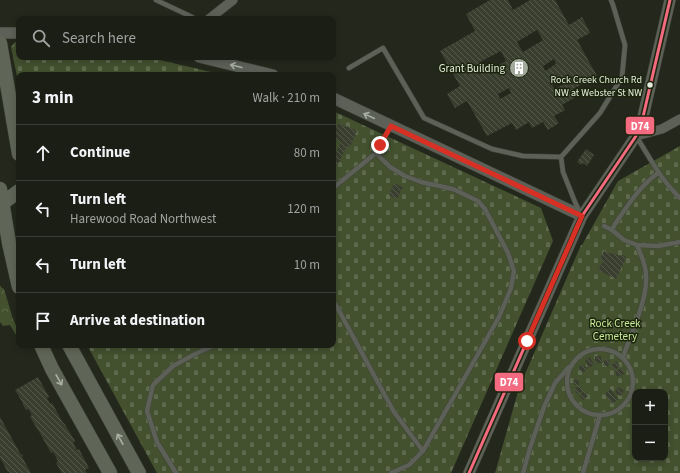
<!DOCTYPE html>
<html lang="en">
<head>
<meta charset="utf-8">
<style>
	:root { --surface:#1b1e15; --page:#282b22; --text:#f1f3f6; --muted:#a0a2a0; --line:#393c34 }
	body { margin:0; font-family:"Source Sans 3",sans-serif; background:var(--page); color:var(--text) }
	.controls { position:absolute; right:12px; bottom:12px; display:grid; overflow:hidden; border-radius:8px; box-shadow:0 2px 6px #0003 }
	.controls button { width:36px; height:36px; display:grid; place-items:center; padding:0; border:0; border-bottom:1px solid var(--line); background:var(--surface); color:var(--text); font:20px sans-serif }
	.stop { position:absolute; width:12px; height:12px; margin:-9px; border:3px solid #d93025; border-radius:50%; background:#fff }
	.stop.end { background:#d93025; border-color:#fff; box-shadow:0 1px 4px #0008 }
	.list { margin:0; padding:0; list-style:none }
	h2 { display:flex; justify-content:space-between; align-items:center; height:52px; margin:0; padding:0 16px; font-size:17px }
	h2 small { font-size:13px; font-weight:400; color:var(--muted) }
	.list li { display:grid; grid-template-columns:26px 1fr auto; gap:12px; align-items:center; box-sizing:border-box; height:56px; padding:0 16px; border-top:1px solid var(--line) }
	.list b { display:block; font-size:15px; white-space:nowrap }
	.list p { margin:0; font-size:13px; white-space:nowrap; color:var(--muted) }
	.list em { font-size:13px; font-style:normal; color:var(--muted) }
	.icon { flex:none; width:22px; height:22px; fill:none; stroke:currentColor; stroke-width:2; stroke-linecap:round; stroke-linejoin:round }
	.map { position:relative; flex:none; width:680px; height:473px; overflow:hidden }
	.search { position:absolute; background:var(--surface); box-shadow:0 2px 6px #0003; left:16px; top:16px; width:320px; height:44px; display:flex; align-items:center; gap:10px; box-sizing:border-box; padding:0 14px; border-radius:8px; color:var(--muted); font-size:15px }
	.panel { position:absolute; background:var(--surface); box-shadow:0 2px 6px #0003; left:16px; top:72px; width:320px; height:276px; border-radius:8px }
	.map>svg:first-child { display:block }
</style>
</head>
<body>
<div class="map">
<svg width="680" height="473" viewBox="0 0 680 473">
	<defs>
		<pattern id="forest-crowns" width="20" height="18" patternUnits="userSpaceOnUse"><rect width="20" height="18" fill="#43512f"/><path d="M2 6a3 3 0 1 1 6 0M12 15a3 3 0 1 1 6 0" fill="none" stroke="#5e6a4d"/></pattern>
		<pattern id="cemetery-stones" width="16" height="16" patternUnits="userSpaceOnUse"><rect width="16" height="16" fill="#43512f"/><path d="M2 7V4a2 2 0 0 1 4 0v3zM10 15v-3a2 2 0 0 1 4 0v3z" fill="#5e6a4d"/></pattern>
		<pattern id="building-back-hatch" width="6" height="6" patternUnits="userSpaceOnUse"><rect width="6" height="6" fill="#393e2f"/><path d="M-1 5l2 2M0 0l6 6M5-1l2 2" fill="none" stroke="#565a4d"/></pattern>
	</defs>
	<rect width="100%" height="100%" fill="#24281c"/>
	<polygon fill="url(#forest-crowns)" points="0,285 1,287 4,289 13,319 19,332 16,335 10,325 3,326 0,322"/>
	<g fill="url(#cemetery-stones)" fill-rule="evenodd">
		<polygon points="15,42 19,43 19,57 147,57 224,75 19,75 19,86 11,47"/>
		<polygon points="333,111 541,208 553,241 451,473 157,473 87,345 333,345"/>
		<path d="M680,146V473H495L519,388L581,245H582L618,181ZM635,392H665V458H635Z"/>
	</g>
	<g fill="url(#building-back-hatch)" fill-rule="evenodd">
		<path d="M490,0H508L513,10L530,0H555L569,25L582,17L590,33L577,40L597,76L573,89L577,96L562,105L565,110L554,116L559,123L548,130L543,122L532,128L529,122L516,130L512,123L487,136L467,101L455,108L447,94L460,86L440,51L475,31L466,14ZM537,30L543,40L523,52L517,42ZM501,51L506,61L486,72L480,62ZM554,59L556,64L545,71L543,66ZM564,78L566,83L555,89L552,85ZM509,88L511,93L500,99L498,94Z"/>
		<polygon points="339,123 346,127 347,126 357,131 350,147 347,146 338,164 333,162 333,158 341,142 333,138 333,133"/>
		<polygon points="586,149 594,155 587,166 583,163 581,165 577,162"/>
		<polygon points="394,183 403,187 397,199 389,195"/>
		<polygon points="604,251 611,254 612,252 620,256 623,255 625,256 626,258 616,279 598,270 603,261 600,259"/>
		<polygon points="595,356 601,356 602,363 595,363"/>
		<polygon points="590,357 594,365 588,368 585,360"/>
		<polygon points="605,359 610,361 608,367 603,365"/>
		<polygon points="616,361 620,366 615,370 611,366"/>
		<polygon points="581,364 587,368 583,373 578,369"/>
		<polygon points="622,368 624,374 617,377 615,371"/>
		<polygon points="38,377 49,397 47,398 50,404 52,403 63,423 64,423 75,441 73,443 77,450 79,449 89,468 85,470 87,473 62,473 56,463 58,461 53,452 51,453 41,435 30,417 32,415 28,409 26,410 22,403 23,403 15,390"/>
		<polygon points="579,379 579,385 574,385 573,380"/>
		<polygon points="581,386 583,391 577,394 574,388"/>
		<polygon points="617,387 624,390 621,396 615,393"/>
		<polygon points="611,389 618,399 612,404 605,394"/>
		<polygon points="584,391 588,396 583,400 579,396"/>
		<polygon points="0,417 21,455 22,454 23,456 22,457 31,473 10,473 9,471 8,472 0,458"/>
	</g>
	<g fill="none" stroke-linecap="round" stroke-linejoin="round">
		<defs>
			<g id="service">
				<polyline points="156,0 192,17 195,19"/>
				<polyline points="349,68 383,48 424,118 492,149 523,156 561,157"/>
				<path d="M636,136C650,158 661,180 680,198"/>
				<polyline points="376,153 390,167 405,176 421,182 453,189 478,201 485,209 508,253 514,271 511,288 499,317 423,451 409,465 391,473"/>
				<polyline points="333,188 376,153 391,126"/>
				<polyline points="580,213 575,202 563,172 561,157 600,113 622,77 625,45 613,5 611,0"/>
				<polyline points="604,226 612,230 624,240 637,245 658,246 680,242"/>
				<path d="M612,230L615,224C628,205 639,187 658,173"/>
				<polyline points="333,302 337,307 394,412 423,451"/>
				<circle cx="600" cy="382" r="33"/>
				<path d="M623,357C631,334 648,299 646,275C646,265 641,255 637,245"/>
				<polyline points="176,473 157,442 147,411 153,385 173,366 199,352 215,345"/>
				<polyline points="523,473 530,448 544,407 555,383 569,367"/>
				<polyline points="583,473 600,415"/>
			</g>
			<g id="minor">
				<polyline points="209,19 233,0"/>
				<polyline points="636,136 662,129 680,119"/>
			</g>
			<g id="tertiary">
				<polyline points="0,33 19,33"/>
				<polyline points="199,57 273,75"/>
				<polyline points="333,98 582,216"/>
				<polyline points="469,473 582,216 636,136 643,117 670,0"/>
			</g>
			<g id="primary">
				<polyline points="0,43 19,154"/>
				<polyline points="0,189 9,243 19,287"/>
				<polyline points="0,205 19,191"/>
				<polyline points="41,345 52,369 110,473"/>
				<polyline points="69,345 139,473"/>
			</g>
		</defs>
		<use href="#service" stroke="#40443a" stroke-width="5.5"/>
		<use href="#minor" stroke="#40443a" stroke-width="10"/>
		<use href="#tertiary" stroke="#40443a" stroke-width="12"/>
		<use href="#primary" stroke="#40443a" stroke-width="15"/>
		<use href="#service" stroke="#5c6057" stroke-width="4.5"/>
		<use href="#minor" stroke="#5c6057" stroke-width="9"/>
		<use href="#tertiary" stroke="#5c6057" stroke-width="11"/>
		<use href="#primary" stroke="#606657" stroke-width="14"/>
		<defs>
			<polyline id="bus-1" points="469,473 582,216 636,136 643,117 670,0"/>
		</defs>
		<use href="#bus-1" stroke="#1b240c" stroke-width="6"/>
		<use href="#bus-1" stroke="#f46a80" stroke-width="3"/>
	</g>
	<defs><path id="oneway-shaft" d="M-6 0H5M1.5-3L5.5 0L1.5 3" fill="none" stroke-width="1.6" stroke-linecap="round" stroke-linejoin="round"/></defs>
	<g stroke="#a8aea1">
		<use href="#oneway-shaft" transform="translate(236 66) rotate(-166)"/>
		<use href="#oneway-shaft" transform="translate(369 116) rotate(-155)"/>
	</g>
	<g stroke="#aab0a1">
		<use href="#oneway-shaft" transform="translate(59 380) rotate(61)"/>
		<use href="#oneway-shaft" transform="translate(120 439) rotate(-119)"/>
	</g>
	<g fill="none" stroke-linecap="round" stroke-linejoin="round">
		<polyline stroke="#d93025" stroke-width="5" points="380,145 391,126 582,216 527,341"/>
	</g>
	<defs>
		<symbol id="building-disc" viewBox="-11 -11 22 22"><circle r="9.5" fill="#a2a89a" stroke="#1b240c"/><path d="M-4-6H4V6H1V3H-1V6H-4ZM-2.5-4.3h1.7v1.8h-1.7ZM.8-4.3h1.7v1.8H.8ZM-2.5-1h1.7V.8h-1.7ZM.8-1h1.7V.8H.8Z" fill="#fff"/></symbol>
	</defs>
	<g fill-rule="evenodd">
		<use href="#building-disc" x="508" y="57" width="22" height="22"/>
	</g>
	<circle fill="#e6edde" stroke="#1b240c" stroke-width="1.5" cx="650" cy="85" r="3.5"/>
	<g text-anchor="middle" stroke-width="3" stroke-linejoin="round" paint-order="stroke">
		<g font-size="10" fill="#e6edde" stroke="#1b240c" text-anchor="end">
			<text x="642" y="83">Rock Creek Church Rd<tspan x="642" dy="13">NW at Webster St NW</tspan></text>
		</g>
		<g font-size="11" fill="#e6edde" stroke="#1b240c" text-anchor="end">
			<text x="505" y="72">Grant Building</text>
		</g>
		<g font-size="11" fill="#caeb99" stroke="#1b240c">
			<text x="615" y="327">Rock Creek<tspan x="615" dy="13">Cemetery</tspan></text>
		</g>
	</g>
	<g stroke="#1b240c" stroke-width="1.5">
		<rect x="625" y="116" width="30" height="19" rx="4" fill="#f46a80"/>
		<rect x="494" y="372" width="30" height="20" rx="4" fill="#f46a80"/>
	</g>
	<g font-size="11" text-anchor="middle" font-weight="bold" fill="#fff">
		<text x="640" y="130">D74</text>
		<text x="509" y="386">D74</text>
	</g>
</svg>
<div class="controls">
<button>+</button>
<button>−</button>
</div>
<div class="stop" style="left:527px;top:341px"></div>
<div class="stop end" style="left:380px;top:145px"></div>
<div class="search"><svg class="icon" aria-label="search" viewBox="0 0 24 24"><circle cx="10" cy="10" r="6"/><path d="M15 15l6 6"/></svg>Search here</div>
<section class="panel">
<h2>3 min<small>Walk · 210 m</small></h2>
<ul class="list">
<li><svg class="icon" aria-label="ahead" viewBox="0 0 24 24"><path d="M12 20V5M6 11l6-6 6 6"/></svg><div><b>Continue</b></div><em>80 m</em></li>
<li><svg class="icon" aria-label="left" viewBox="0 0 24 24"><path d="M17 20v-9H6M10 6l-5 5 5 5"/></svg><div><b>Turn left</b><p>Harewood Road Northwest</p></div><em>120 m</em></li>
<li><svg class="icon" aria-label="left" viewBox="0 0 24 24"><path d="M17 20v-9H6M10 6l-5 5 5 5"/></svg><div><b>Turn left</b></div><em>10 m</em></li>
<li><svg class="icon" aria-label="arrive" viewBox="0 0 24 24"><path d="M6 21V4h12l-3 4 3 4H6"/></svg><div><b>Arrive at destination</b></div></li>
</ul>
</section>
</div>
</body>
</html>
